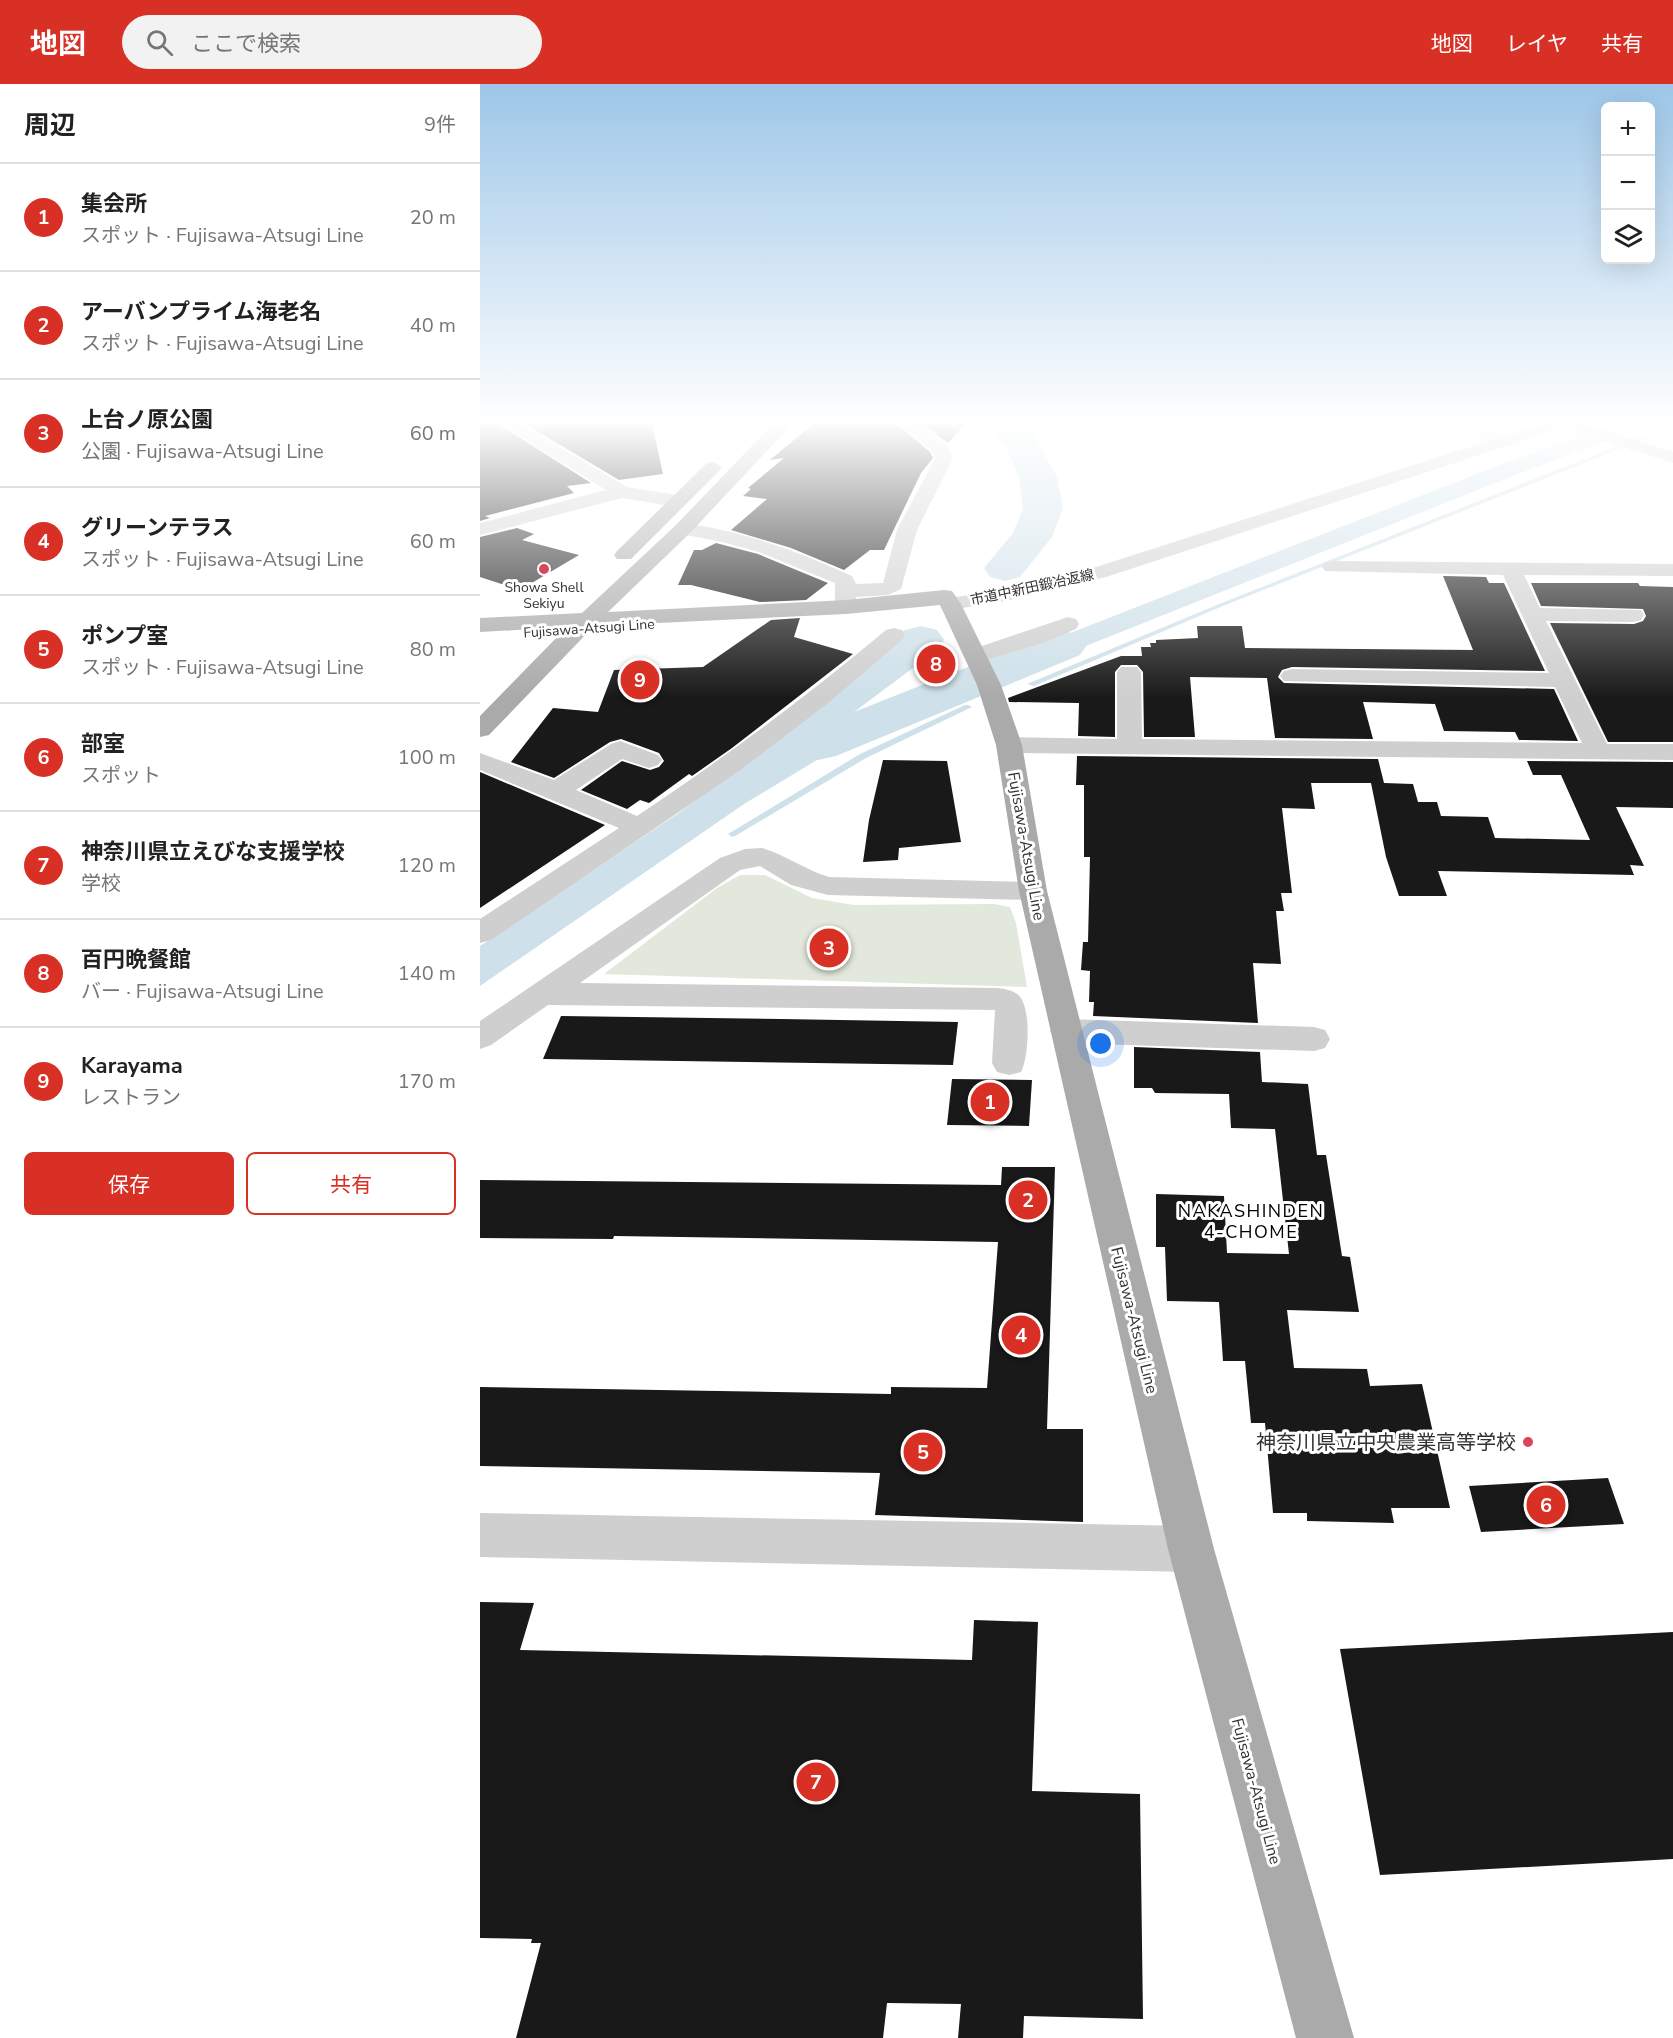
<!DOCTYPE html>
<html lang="ja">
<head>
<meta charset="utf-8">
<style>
	:root { --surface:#fff; --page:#f2f2f2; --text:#222; --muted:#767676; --line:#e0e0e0; --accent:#d93025 }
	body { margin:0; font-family:"Nunito Sans","Noto Sans JP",sans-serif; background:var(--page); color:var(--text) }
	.controls { position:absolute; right:18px; top:18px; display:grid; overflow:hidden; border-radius:9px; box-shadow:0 6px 24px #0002 }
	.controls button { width:54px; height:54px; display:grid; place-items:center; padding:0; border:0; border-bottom:2px solid var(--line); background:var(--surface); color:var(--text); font:30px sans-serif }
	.you { position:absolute; left:621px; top:960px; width:21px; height:21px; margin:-15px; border:4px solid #fff; border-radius:50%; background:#1a73e8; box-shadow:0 0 0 9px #1a73e833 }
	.badge { display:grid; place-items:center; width:39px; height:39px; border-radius:50%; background:var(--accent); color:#fff; font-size:20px; font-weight:700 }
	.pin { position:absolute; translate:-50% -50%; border:3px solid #fff; box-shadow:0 2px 6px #0006 }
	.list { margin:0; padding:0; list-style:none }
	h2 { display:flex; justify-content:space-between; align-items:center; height:78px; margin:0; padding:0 24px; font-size:26px }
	h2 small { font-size:20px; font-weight:400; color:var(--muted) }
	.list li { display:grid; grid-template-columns:39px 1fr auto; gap:18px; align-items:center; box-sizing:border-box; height:108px; padding:0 24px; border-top:2px solid var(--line) }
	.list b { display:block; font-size:22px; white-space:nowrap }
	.list p { margin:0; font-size:20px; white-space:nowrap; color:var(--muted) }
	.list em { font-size:20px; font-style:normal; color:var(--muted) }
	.actions { display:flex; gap:12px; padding:18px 24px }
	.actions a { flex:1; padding:14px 0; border:2px solid var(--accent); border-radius:9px; text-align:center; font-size:21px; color:var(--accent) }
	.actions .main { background:var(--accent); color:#fff }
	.icon { flex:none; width:33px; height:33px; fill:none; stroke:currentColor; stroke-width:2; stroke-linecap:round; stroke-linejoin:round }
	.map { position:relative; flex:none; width:1193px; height:1954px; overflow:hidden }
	header { display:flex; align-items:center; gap:36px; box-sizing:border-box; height:84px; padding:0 30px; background:var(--accent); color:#fff }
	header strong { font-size:28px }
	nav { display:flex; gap:33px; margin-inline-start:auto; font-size:21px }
	.search { width:420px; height:54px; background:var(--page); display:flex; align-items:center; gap:15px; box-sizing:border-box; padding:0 21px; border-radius:33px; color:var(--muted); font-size:22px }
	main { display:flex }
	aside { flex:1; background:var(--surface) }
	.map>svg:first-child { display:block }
</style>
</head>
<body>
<header>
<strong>地図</strong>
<div class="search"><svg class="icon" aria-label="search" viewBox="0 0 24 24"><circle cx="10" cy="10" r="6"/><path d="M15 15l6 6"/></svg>ここで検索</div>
<nav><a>地図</a><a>レイヤ</a><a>共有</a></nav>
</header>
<main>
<aside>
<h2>周辺<small>9件</small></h2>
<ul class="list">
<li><span class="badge">1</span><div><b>集会所</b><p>スポット · Fujisawa-Atsugi Line</p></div><em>20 m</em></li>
<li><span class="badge">2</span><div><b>アーバンプライム海老名</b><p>スポット · Fujisawa-Atsugi Line</p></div><em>40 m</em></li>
<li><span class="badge">3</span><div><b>上台ノ原公園</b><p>公園 · Fujisawa-Atsugi Line</p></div><em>60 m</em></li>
<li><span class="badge">4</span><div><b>グリーンテラス</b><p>スポット · Fujisawa-Atsugi Line</p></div><em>60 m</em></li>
<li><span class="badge">5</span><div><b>ポンプ室</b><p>スポット · Fujisawa-Atsugi Line</p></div><em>80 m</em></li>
<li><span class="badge">6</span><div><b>部室</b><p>スポット</p></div><em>100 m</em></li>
<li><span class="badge">7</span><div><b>神奈川県立えびな支援学校</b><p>学校</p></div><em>120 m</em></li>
<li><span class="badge">8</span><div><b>百円晩餐館</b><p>バー · Fujisawa-Atsugi Line</p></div><em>140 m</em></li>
<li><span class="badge">9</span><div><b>Karayama</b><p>レストラン</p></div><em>170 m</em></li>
</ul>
<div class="actions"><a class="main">保存</a><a>共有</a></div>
</aside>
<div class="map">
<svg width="1193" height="1954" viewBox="0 0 1193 1954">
	<rect width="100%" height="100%" fill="#fff"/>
	<polygon fill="#e3e8dc" points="260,791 285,791 332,814 374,821 514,820 530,823 536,839 547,903 124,890 237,804"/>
	<polygon fill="#cee0e9" points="311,647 330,650 360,662 264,720 0,902 0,862 200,728"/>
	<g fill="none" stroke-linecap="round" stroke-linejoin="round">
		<g fill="#cee0e9" fill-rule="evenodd">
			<polygon points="1193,340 1193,344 743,522 554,602 547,600 739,520"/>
			<polygon points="485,621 488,621 492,623 386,674 255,752 252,753 248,750 380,670"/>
		</g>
		<polygon fill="#cee0e9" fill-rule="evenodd" points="1134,340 1163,340 1160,344 1038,390 593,567 584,569 575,567 571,561 575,555 1022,380"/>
		<g fill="#cee0e9" fill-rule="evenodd">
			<polygon points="503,340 543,340 552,347 577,393 583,424 572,453 540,493 525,497 510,493 504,484 533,449 543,424 539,393 524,360"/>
			<polygon points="992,340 1028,340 1031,347 1026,355 1013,358 1000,355"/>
			<polygon points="441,542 457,546 464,556 457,566 374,628 568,551 584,547 600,551 607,561 600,571 356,672 338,676 321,672 263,719 244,724 225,719 217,708 225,697 269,665 298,637 425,546"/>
		</g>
	</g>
	<g fill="#191919">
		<polygon points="0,340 18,340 111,399 87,402 94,409 5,432 10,434 0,437"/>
		<polygon points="45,340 172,340 183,390 139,396"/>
		<polygon points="333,340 417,340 450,368 453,374 441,389 404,466 390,466 364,486 311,464 251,446 287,415 263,412 271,405 268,404 304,374 290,376"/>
		<polygon points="443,340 485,340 468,359"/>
		<polygon points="37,444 54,450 42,456 99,471 40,506 0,493 0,453"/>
		<polygon points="236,459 278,470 348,499 326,516 280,518 211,501 198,501 214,466 222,466"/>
		<polygon points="963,492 1006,493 1009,499 1024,499 1065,587 812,583 802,586 798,593 804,599 1074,605 1098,657 1039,656 1035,648 964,647 955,620 883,618 893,655 795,654 787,594 710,593 715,653 664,653 663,588 657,581 641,581 635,588 635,653 598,652 599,619 529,618 528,614 641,572 662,572 661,563 671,563 670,559 676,559 676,556 718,554 717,542 762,542 765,564 993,566"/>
		<polygon points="1051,499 1158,499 1160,502 1193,503 1193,658 1128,658 1070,539 1154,540 1163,537 1166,532 1163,525 1061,522"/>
		<polygon points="320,534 314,553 373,570 252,664 212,692 209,690 169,719 160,716 147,725 101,706 142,677 170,686 179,683 184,677 179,669 141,655 130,658 74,694 31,678 73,624 118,628 134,586 223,583 291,536"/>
		<polygon points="597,672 898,675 904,699 933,700 938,718 957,718 961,732 1008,733 1015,754 1110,756 1081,691 1053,691 1047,677 1193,678 1193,724 1136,723 1164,782 1150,781 1154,791 958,787 967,812 919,812 906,773 891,699 831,699 835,725 802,724 812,809 801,809 804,827 796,827 801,880 773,879 778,939 613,932 614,918 609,918 610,887 601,886 603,858 608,858 610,773 604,773 604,701 596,701"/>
		<polygon points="403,676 467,677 481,758 419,764 418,776 383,778 389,736"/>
		<polygon points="0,688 125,741 0,824"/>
		<polygon points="81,932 301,935 478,938 473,981 63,975"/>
		<polygon points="654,963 780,968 782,998 828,1000 837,1071 846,1071 862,1172 870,1173 879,1228 807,1226 814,1284 887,1285 890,1302 942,1300 970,1424 911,1424 914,1439 827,1437 827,1429 793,1429 785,1339 771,1339 765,1277 743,1277 739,1218 687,1217 685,1163 676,1163 676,1110 744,1112 747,1169 809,1170 795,1045 751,1044 749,1010 675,1009 672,1004 654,1004"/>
		<polygon points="472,995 552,996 549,1042 467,1041"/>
		<polygon points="522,1083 575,1083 567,1345 603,1345 603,1438 395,1431 400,1389 0,1382 0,1303 411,1310 411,1303 507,1304 518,1158 134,1152 133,1155 0,1154 0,1096 521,1101"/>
		<polygon points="1128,1394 1144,1440 1001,1448 989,1402"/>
		<polygon points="0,1518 54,1519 40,1566 492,1576 494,1536 558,1538 552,1707 660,1710 663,1935 544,1932 543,1954 478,1954 481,1920 407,1919 403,1954 36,1954 61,1859 51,1859 52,1855 0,1854"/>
		<polygon points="1193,1548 1193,1775 900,1791 860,1565"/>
	</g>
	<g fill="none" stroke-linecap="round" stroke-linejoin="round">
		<g fill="#cfcfcf" fill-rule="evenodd">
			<polygon points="20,340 41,340 147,403 197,411 207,417 197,423 142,414 0,451 0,439 126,406"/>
			<path d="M419,340H439L466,360L473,374L437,446L421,505L408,511L376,513L377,523L374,528H358L355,523V499L279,468L242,458L196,449L193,445L196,441L203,439C263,447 318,467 372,492L376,500L403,499L417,446L455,374L452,367Z"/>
			<polygon points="1061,340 1104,340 1193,368 1193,379 1082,344 626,493 525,517 470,526 462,525 459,520 462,515 470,514 525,505 613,484"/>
			<polygon points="852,477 1193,480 1193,492 1044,491 1060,524 1161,526 1164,531 1161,536 1153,538 1066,537 1127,660 1193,660 1193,676 529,669 520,666 516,661 520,656 529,653 637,655 637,588 641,583 657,583 661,588 662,655 1102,659 1075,603 804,597 800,592 804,587 812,585 1069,589 1023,491 845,487 842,483 845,479"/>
			<polygon points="588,533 596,535 599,540 596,545 560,560 495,579 487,577 484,572 487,567"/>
			<path d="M414,544L422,546L425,551L422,556L348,619L259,687L11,856L0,859V835L139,744L0,686V669L74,696L131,660L140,657L178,671L182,676L178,681L169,684L142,675L96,706L157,732C244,674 326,613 406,546Z"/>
			<path d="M282,764C306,771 325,786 349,793L553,798L563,800L567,807L563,814L553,816L348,811L311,801L280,782L260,786L100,899L518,904C524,905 532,906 537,910C552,920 549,973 541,988L529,991L517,988L512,979L515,926L68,921L11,961L0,965V937L240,774L265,765Z"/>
			<polygon points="586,935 834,943 845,946 850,955 845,964 834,967 586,959 575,955 570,947 575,939"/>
			<polygon points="0,1429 711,1442 727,1449 734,1465 727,1481 711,1488 0,1473"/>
		</g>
		<g fill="#aaa" fill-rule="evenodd">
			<polygon points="293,340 312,340 210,449 128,528 366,516 464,506 472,507 481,520 521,601 542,661 567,807 734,1465 874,1954 816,1954 688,1465 539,807 516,661 497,601 460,521 366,530 114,542 9,651 0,653 0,632 87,543 0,548 0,534 102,529 196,441"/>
			<polygon points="233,378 242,383 239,387 151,475 137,475 134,471 137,467 227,379"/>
		</g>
	</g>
	<linearGradient id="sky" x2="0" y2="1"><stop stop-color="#9dc6e8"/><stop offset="0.55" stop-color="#fff"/><stop offset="1" stop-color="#fff" stop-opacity="0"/></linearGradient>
	<rect width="1193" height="614" fill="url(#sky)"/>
	<g fill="#d7465a" stroke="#fff" stroke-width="2">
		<circle cx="64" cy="485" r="6"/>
		<circle cx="1048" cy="1358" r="6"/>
	</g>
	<g text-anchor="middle" stroke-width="6" stroke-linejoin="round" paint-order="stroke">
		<g font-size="14" fill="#323232" stroke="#fff">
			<text x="64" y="508">Showa Shell<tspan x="64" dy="16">Sekiyu</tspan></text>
		</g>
		<g font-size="14" fill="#323232" stroke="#fff">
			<text transform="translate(552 503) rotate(-12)" y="5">市道中新田鍛冶返線</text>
			<text transform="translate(109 544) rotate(-4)" y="5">Fujisawa-Atsugi Line</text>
		</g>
		<g font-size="16" fill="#323232" stroke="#fff">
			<text transform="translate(547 762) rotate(80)" y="6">Fujisawa-Atsugi Line</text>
			<text transform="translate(655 1236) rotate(76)" y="6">Fujisawa-Atsugi Line</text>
			<text transform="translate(777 1707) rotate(75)" y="6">Fujisawa-Atsugi Line</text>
		</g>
		<g font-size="18" letter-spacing="1.5" fill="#000" stroke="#fff">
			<text x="771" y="1133">NAKASHINDEN<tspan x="771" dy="21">4-CHOME</tspan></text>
		</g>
		<g font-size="20" fill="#323232" stroke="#fff" text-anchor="end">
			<text x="1036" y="1365">神奈川県立中央農業高等学校</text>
		</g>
	</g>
</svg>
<div class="controls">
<button>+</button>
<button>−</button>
<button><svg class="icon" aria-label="layers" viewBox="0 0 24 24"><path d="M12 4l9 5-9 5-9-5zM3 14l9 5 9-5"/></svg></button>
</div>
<div class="you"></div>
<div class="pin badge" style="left:510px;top:1018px">1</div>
<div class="pin badge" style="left:548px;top:1116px">2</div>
<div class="pin badge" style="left:349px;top:864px">3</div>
<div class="pin badge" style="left:541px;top:1251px">4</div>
<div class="pin badge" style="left:443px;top:1368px">5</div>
<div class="pin badge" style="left:1066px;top:1421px">6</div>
<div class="pin badge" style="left:336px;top:1698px">7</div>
<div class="pin badge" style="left:456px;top:580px">8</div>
<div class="pin badge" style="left:160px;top:596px">9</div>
</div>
</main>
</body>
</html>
